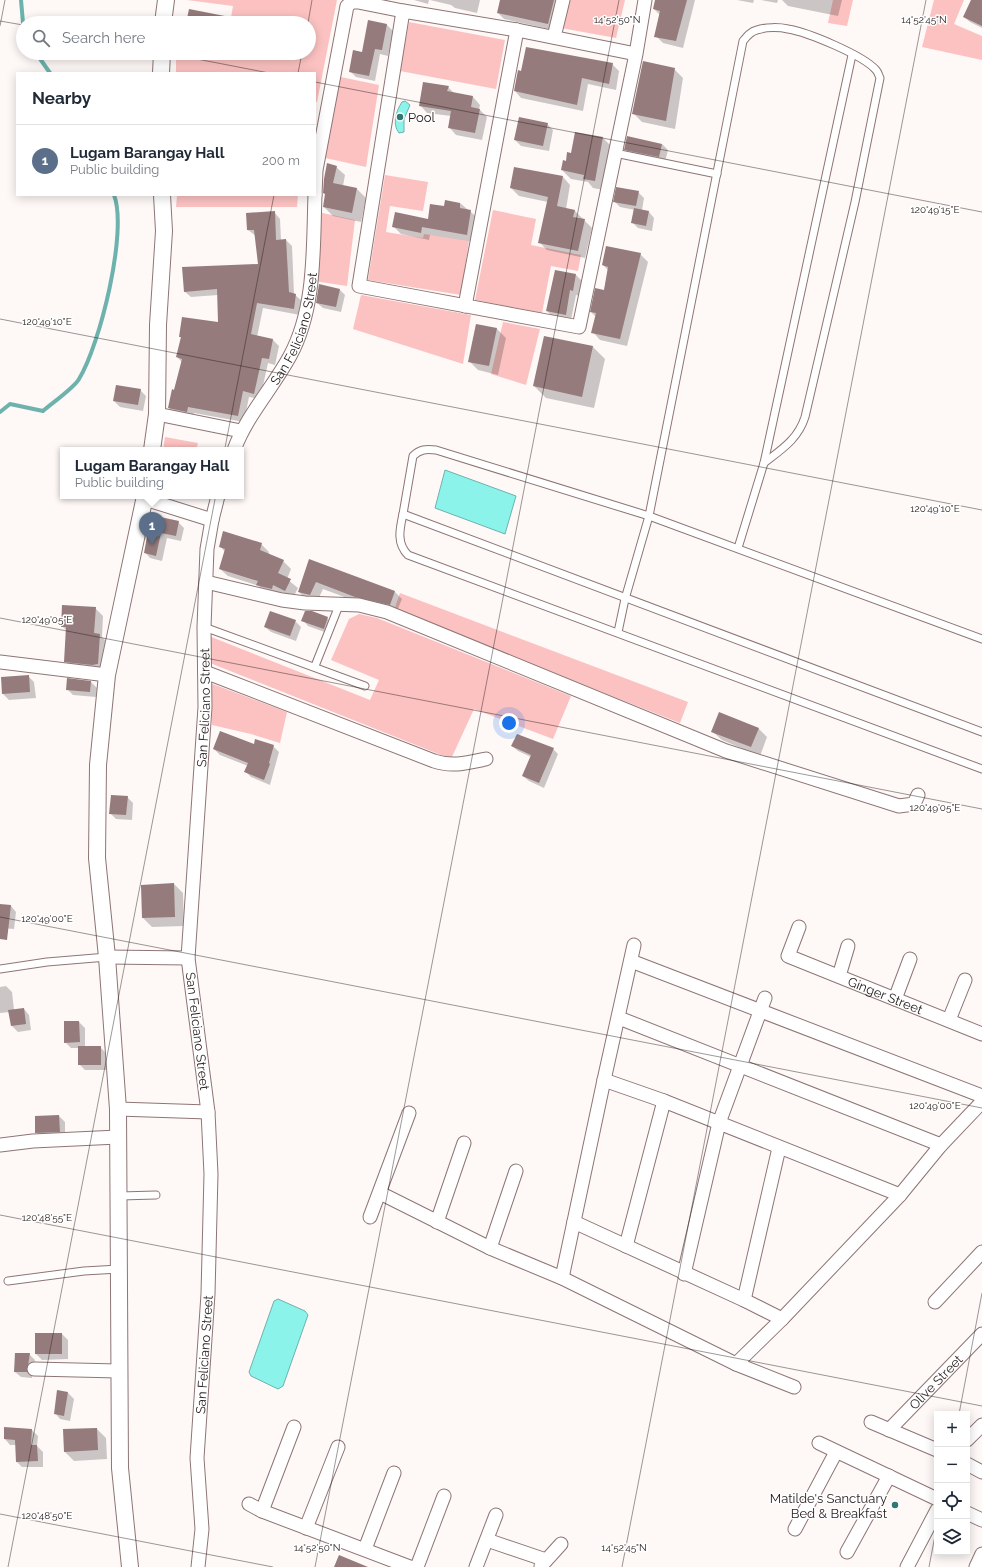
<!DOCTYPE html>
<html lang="en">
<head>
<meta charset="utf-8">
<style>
	:root { --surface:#fff; --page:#f2f2f3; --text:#1f2937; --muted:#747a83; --line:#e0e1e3; --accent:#7c3aed }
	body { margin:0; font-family:Raleway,sans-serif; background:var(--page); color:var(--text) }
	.controls { position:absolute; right:12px; bottom:12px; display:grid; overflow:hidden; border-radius:0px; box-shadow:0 2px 10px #0003 }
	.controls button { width:36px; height:36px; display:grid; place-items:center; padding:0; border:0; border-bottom:1px solid var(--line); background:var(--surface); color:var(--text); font:20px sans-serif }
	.you { position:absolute; left:509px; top:723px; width:14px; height:14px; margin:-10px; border:3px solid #fff; border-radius:50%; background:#1a73e8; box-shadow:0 0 0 6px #1a73e833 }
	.badge { display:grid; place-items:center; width:26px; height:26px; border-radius:50%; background:var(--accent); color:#fff; font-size:13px; font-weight:700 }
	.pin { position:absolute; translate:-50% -33px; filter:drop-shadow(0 1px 2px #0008) }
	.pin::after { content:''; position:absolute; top:21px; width:14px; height:12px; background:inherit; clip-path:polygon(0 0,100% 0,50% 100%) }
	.popup { position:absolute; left:60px; top:447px; width:184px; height:52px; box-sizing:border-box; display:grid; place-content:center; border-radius:0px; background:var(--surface); filter:drop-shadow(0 1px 3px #0005); font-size:13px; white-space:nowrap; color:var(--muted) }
	.popup b { font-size:15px; color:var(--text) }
	.popup::after { content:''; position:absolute; left:50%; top:100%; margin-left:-8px; border:8px solid transparent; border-top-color:var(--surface) }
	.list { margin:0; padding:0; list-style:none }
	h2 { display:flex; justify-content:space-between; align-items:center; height:52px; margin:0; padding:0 16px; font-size:17px }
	h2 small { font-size:13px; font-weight:400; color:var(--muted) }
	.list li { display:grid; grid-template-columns:26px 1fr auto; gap:12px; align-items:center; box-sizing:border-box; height:72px; padding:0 16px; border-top:1px solid var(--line) }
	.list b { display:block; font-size:15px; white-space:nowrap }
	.list p { margin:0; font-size:13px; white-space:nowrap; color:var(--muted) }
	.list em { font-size:13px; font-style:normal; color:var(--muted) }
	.icon { flex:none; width:22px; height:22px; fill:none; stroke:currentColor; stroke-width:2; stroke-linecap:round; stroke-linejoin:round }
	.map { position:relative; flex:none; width:982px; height:1567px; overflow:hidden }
	.search { position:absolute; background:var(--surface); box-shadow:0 2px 10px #0003; left:16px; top:16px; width:300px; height:44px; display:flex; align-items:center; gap:10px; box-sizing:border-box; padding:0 14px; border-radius:22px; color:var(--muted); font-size:15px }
	.panel { position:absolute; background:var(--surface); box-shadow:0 2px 10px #0003; left:16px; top:72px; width:300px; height:124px; border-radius:0px }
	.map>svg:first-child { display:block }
</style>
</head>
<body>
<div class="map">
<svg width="982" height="1567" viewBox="0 0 982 1567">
	<rect width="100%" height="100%" fill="#fef8f7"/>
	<g fill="#fcc2c2">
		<polygon points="187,0 337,0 317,102 315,102 315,73 176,73 176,53 309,53 309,23 230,23 233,6"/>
		<polygon points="568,0 625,0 616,38 561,28"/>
		<polygon points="833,0 853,0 847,26 828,23"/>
		<polygon points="934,0 964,0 954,24 982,36 982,60 922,47"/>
		<polygon points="409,22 505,40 496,89 400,71"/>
		<polygon points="336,76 379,85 366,167 321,157"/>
		<polygon points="385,175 428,182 423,211 390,206 386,232 423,238 424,234 469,241 461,295 368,280"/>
		<polygon points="177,195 298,195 297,207 176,207"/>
		<polygon points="493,210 536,219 531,245 581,255 578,271 551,266 542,313 475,300"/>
		<polygon points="318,212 355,220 347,286 314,281"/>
		<polygon points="361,295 471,315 463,364 353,329"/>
		<polygon points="503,322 540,329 526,385 491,374"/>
		<polygon points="165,437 198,443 196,450 163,450"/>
		<polygon points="400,593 688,702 680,723 394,610"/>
		<polygon points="359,614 377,618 571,696 553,739 474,709 451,759 210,663 209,636 370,700 379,680 331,660 349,619"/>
		<polygon points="210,683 287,712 280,743 251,734 212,725"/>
	</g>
	<g fill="#8bf3ea" stroke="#6db2ac">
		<path d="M405,101L410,105L404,119V132L399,133C392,124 396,111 402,102Z"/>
		<polygon points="445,470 516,496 505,534 435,508"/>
		<polygon points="278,1299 305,1311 308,1315 283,1386 278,1389 251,1376 249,1372 274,1301"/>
	</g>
	<g fill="#0003">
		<polygon points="414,0 429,0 428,4"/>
		<polygon points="430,0 480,0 477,13 455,8 451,5"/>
		<polygon points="501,0 561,0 554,30 504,19 498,13"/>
		<polygon points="656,0 695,0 683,48 663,43 656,36 660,15 654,9"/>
		<polygon points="737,0 754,0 753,3"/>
		<polygon points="761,0 778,0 777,3"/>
		<polygon points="782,0 842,0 838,16 788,6"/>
		<polygon points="972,0 982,0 982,28 970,22 964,17"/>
		<polygon points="369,21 387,25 393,31 388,56 380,54 375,81 356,77 350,71 363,53"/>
		<polygon points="612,64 619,71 616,90 588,84 583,111 521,98 515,91 522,72"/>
		<polygon points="674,69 683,78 675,129 642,122 633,113"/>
		<polygon points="448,87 455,94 473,97 480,105 479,109 487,117 482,140 456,135 449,127 451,116 427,113 420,105"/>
		<polygon points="547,124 553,130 549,151 521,146 515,140"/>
		<polygon points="603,138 612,147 603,190 593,188 588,182 571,179 562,170 571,154"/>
		<polygon points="662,144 668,150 665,162 631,155 625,149"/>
		<polygon points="336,167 345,175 343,186 357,189 366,198 361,222 333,216 324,207"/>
		<polygon points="563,177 570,185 566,209 574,210 592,228 585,258 547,250 539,242 548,202 519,196 511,188"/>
		<polygon points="638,192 644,198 642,210 649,212 654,218 652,231 638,228 632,222 635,210 620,207 614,201"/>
		<polygon points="460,203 479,219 475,242 430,235 429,240 401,234 393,226 429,220 445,208"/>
		<polygon points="274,212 280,219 281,240 286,240 292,246 294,294 302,301 300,315 263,308 257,337 273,340 279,346 275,365 268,363 260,399 249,397 244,422 194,413 193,417 175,414 169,408 182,362 177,357 181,338 180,336 219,324 218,295 191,297 184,291 259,265 256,236 248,230"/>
		<polygon points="640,254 648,262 627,346 600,340 593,332 596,317 591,312 604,291 608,270 603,265"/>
		<polygon points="576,275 582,281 579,296 576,295 571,320 553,317 547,311"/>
		<polygon points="339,289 345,295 341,312 323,308 317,303"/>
		<polygon points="476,325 497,329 506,338 498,375 478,370 469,361"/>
		<polygon points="545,337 593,347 605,359 594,408 546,398 534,386"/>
		<polygon points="140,390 146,396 143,411 120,407 114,401"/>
		<polygon points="151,516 178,522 184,528 181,541 167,538 162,561 150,558 145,552"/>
		<polygon points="261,544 269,552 268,555 283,561 291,569 287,579 298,588 293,598 281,592 279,596 265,593 259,586 228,576 220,569 225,552 220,546"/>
		<polygon points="310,560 395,592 402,599 397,611 363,604 323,589 317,602 306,599 299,592"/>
		<polygon points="95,608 103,616 102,637 107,642 101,672 73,669 65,661 67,631 62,626"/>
		<polygon points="327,618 333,624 330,634 308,626 303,620"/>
		<polygon points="295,621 301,627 296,641 271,632 265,627"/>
		<polygon points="28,676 34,682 36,698 9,700 3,694 2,678"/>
		<polygon points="91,682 97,688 96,697 73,695 67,689"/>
		<polygon points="758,728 767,737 760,756 722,740 713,732"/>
		<polygon points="254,745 273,746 279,752 270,785 251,777 245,771 248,766 220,755 214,749"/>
		<polygon points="512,746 553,749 558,754 544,788 529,781 523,776 531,757 518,751"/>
		<polygon points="127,797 133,803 132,820 116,819 110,813"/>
		<polygon points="174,884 183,893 184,926 152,927 143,918"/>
		<polygon points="0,905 11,906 16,912 14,929 0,928"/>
		<polygon points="6,986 12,992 14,1010 24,1009 29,1015 31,1030 18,1032 12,1026 10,1012 0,1013 0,987"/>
		<polygon points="79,1022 85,1028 85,1047 100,1047 106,1053 106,1070 85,1070 79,1064 79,1048 71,1048 65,1042"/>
		<polygon points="59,1116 65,1122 65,1137 42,1138 36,1132"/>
		<polygon points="62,1334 68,1340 68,1359 42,1360 36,1354"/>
		<polygon points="29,1354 35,1360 32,1378 21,1377 15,1372"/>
		<polygon points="68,1393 74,1399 70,1421 60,1419 55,1413"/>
		<polygon points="97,1429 106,1438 107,1459 74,1461 65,1452"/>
		<polygon points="32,1430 38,1436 37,1446 43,1452 43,1467 22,1467 16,1461 16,1445 10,1445 5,1439"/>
	</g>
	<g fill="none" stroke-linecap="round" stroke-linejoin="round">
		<g stroke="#6db2ac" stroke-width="4">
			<polyline points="21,0 23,23"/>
			<polyline points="36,53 50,73"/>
			<path d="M0,412L10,404L43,411C52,403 74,388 79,379C100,345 128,231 114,195"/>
		</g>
	</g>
	<g fill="#957b7b">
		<polygon points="500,0 554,0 548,24 497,13"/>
		<polygon points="655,0 687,0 676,41 654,37 660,11 653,9"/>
		<polygon points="971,0 982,0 982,26 963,17"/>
		<polygon points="189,9 235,18 234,23 186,23"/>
		<polygon points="368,20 387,24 382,50 375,49 369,76 349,72 353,50 362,52"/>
		<polygon points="526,47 613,63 609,84 582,78 577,105 514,91 518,70 521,71"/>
		<polygon points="643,61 675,68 666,121 632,114"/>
		<polygon points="423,82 449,86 447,91 473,96 471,107 480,109 475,133 448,128 451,111 419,106"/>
		<polygon points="519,117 548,123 543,146 514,140"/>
		<polygon points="575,132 603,137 595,181 583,179 584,175 561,170 563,160 566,161 567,152 571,153"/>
		<polygon points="627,136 662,144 659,157 624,150"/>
		<polygon points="327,163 337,166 333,183 357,188 352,213 323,207 325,194 323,193 324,179"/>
		<polygon points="514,167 563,176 557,206 575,210 573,217 585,219 578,251 538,243 548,197 510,188"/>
		<polygon points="616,187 639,191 636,206 613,202"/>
		<polygon points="445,200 460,203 460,208 471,210 467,235 422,227 421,233 392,227 395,212 428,219 430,204 444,206"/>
		<polygon points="634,208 649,211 646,226 631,223"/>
		<polygon points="275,211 276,240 286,239 289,292 296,294 294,309 257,303 251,334 273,339 269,359 262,358 254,394 243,391 238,416 188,407 187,412 168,408 172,389 174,390 182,359 176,357 181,337 179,337 182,317 218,322 217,289 184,292 182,267 258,264 254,230 247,230 246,213"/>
		<polygon points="606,246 641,253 620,339 591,333 596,313 590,312 595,288 604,290 608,267 602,265"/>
		<polygon points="555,270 576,274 573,291 570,290 566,315 546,311"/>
		<polygon points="319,284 340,289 336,307 316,303"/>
		<polygon points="476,324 497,328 489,366 468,362"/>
		<polygon points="544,336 593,346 582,397 533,386"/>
		<polygon points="116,385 141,389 138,405 113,401"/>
		<polygon points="151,515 179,521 176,536 161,533 156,556 144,553"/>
		<polygon points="223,531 262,543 260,550 284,560 278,573 291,579 285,591 273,585 272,589 259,586 256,585 258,581 219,569 225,549 219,547"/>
		<polygon points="309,559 395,591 390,605 355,597 316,582 310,595 298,592"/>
		<polygon points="62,605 96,607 94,633 100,634 98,664 92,665 64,662 66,627 61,627"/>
		<polygon points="270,611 296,620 290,636 264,627"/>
		<polygon points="305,611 312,611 328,617 324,629 301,621"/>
		<polygon points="29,675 30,692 2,694 1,677"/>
		<polygon points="67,678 91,681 90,692 66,690"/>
		<polygon points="719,712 759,728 751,747 711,732"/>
		<polygon points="220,731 254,744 255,739 274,745 269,763 270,764 264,780 244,772 248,763 213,749"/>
		<polygon points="517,734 554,748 539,783 522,776 531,755 511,746"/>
		<polygon points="111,795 128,796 126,815 109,814"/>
		<polygon points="174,883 175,917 142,918 141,885"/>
		<polygon points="0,904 11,905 7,940 0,939"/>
		<polygon points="24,1008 26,1024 11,1026 8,1010"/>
		<polygon points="64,1021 79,1021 80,1042 64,1043"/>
		<rect x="78" y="1046" width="23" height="19"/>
		<polygon points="59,1115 60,1132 35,1133 35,1116"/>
		<rect x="35" y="1333" width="27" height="21"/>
		<polygon points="15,1353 30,1353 27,1372 14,1372"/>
		<polygon points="57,1390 68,1392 64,1416 54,1414"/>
		<polygon points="4,1427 32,1429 31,1445 37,1445 38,1461 16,1462 15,1440 4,1439"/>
		<polygon points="97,1428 98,1450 64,1452 63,1429"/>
		<polygon points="339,1555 368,1567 334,1567"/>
	</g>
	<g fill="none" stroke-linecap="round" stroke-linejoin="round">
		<defs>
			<g id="service">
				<polyline points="615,153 717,174"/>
				<path d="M764,463C782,449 798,439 805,417L855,202L880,78C879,76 878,72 876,70C863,55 807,32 788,29C779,27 766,27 757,30C751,31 747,36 743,41L649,516L982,639"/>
				<path d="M403,514L413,456C420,449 426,449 436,450L649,516L625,599L618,632"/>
				<polyline points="738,548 764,463 852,55"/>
				<polyline points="204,627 365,686"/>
				<polyline points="315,666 340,603"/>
				<path d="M982,732L403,514C400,528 396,543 408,555L982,769"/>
				<polyline points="0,969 47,962 107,957"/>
				<polyline points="120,1196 156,1195"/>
				<polyline points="8,1281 84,1271 119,1269"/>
			</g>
			<g id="minor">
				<polyline points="554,37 563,0"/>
				<polyline points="636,54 517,30 403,11 359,286 579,327 636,54 645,0"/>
				<polyline points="315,195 316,170 347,6 352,2 358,2 403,11"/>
				<polyline points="465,306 517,30"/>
				<polyline points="157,414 241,431"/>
				<path id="s1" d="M234,450C247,415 272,389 290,356C316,308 313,248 315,195"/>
				<polyline points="145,499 212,520"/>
				<polyline points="206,582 282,600 305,603 359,605 387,612 726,751 899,806 914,804 918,795"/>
				<polyline points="0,662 107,675"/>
				<path d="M205,672L434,761C452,767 467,763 486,759"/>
				<path id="s2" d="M799,927L788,956L982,1034"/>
				<polyline points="107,957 188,958"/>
				<polyline points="631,961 982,1096"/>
				<polyline points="839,976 848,946"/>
				<polyline points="895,999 910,959"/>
				<polyline points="619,1018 941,1145"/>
				<polyline points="949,1020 965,980"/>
				<polyline points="604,1080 664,1101 900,1195"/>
				<polyline points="118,1109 208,1112"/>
				<polyline points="0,1145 33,1141 118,1137"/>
				<polyline points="380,1193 490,1248 562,1278 736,1364 794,1387"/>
				<polyline points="370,1217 409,1113"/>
				<polyline points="437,1222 464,1143"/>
				<polyline points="574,1222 744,1300 782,1319"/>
				<polyline points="626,1246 664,1101"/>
				<polyline points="490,1248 516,1171"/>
				<polyline points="684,1274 719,1123 765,998"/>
				<polyline points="562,1278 604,1080 634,945"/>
				<polyline points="744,1300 779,1148"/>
				<polyline points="935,1302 982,1252"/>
				<polyline points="736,1364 782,1319 900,1195 941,1145 982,1102"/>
				<polyline points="34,1369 118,1371"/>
				<polyline points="871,1422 937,1450"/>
				<path id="s3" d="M889,1430L982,1334"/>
				<polyline points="967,1440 982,1425"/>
				<polyline points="819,1443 937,1499"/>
				<polyline points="967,1464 982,1472"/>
				<polyline points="249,1504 262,1511 410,1567"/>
				<polyline points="262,1511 294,1427"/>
				<polyline points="967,1513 982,1520"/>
				<polyline points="306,1528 338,1447"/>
				<polyline points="795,1529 836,1452"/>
				<polyline points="487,1540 546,1560"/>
				<polyline points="365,1549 394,1473"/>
				<polyline points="847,1552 889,1476"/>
				<polyline points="541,1566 561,1544"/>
				<path id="s4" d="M198,1567L202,1529L197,1458L208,1294L211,1174L208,1112L188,958L205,707L204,627L207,549L212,520L218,496"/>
				<polyline points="417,1567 444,1496"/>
				<polyline points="476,1567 496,1515"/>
				<polyline points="907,1567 937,1510"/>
				<polyline points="976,1567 982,1554"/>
			</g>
			<g id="tertiary">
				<polyline points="163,23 166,0"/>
				<polyline points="161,73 162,53"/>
				<polyline points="152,450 157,414 158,325 164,231 162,195"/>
				<polyline points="130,1567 120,1468 118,1109 107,957 97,858 98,765 107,675 145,496"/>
			</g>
		</defs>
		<use href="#service" stroke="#8e7575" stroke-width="9"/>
		<use href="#minor" stroke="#8e7575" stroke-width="15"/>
		<use href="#tertiary" stroke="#8e7575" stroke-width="18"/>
		<use href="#service" stroke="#fff" stroke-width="7"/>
		<use href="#minor" stroke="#fff" stroke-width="13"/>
		<use href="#tertiary" stroke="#fff" stroke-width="16"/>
	</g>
	<path fill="none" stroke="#261c1c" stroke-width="1" stroke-opacity="0.45" d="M0,21L23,25M308,23L312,0M0,26L5,0M166,53L269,73M298,73L302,53M315,82L982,212M0,319L982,510M0,618L982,809M0,917L982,1108M0,1215L982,1406M959,1414L982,1293M0,1514L273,1567M8,1567L274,195M315,1567L619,0M622,1567L926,0M929,1567L937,1525"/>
	<g fill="#307873" stroke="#fff" stroke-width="1.5">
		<circle cx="400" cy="117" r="4"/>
		<circle cx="895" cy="1505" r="4"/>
	</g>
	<g text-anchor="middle" stroke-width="3" stroke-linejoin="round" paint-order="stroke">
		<g font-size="13" fill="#261c1c" stroke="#fff" text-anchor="start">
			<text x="408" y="122">Pool</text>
			<text x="887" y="1503" text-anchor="end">Matilde's Sanctuary<tspan x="887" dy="15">Bed &amp; Breakfast</tspan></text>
		</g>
		<g font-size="13" fill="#261c1c" stroke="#fff">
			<text dy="5" stroke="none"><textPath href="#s1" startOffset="137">San Feliciano Street</textPath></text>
			<text dy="5" stroke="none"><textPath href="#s4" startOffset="862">San Feliciano Street</textPath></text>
			<text dy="5" stroke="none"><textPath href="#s2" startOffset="136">Ginger Street</textPath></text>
			<text transform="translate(198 1031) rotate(83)" y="5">San Feliciano Street</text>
			<text dy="5" stroke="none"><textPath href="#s4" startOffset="213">San Feliciano Street</textPath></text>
			<text dy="5" stroke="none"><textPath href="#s3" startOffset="67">Olive Street</textPath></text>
		</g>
	</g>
	<g font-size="10" text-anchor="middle" fill="#261c1c" stroke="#fff" stroke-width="3" stroke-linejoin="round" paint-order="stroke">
		<text x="617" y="23">14°52'50"N</text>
		<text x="924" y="23">14°52'45"N</text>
		<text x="935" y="213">120°49'15"E</text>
		<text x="47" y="325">120°49'10"E</text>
		<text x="935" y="512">120°49'10"E</text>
		<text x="47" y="623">120°49'05"E</text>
		<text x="935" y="811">120°49'05"E</text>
		<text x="47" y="922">120°49'00"E</text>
		<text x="935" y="1109">120°49'00"E</text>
		<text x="47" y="1221">120°48'55"E</text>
		<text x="47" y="1519">120°48'50"E</text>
		<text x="317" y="1551">14°52'50"N</text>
		<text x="624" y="1551">14°52'45"N</text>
	</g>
</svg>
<div class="controls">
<button>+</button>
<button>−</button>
<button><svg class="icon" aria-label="locate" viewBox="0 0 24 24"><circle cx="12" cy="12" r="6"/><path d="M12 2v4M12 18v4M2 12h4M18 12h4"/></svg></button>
<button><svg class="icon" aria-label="layers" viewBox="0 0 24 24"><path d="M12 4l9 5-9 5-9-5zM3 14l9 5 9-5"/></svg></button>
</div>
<div class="you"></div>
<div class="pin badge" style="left:152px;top:545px;background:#5c6f8a">1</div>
<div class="popup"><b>Lugam Barangay Hall</b>Public building</div>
<div class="search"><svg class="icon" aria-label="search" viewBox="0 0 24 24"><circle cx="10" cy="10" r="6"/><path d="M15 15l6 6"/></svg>Search here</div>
<section class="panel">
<h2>Nearby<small></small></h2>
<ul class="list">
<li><span class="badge" style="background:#5c6f8a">1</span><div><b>Lugam Barangay Hall</b><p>Public building</p></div><em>200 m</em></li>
</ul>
</section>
</div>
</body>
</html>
